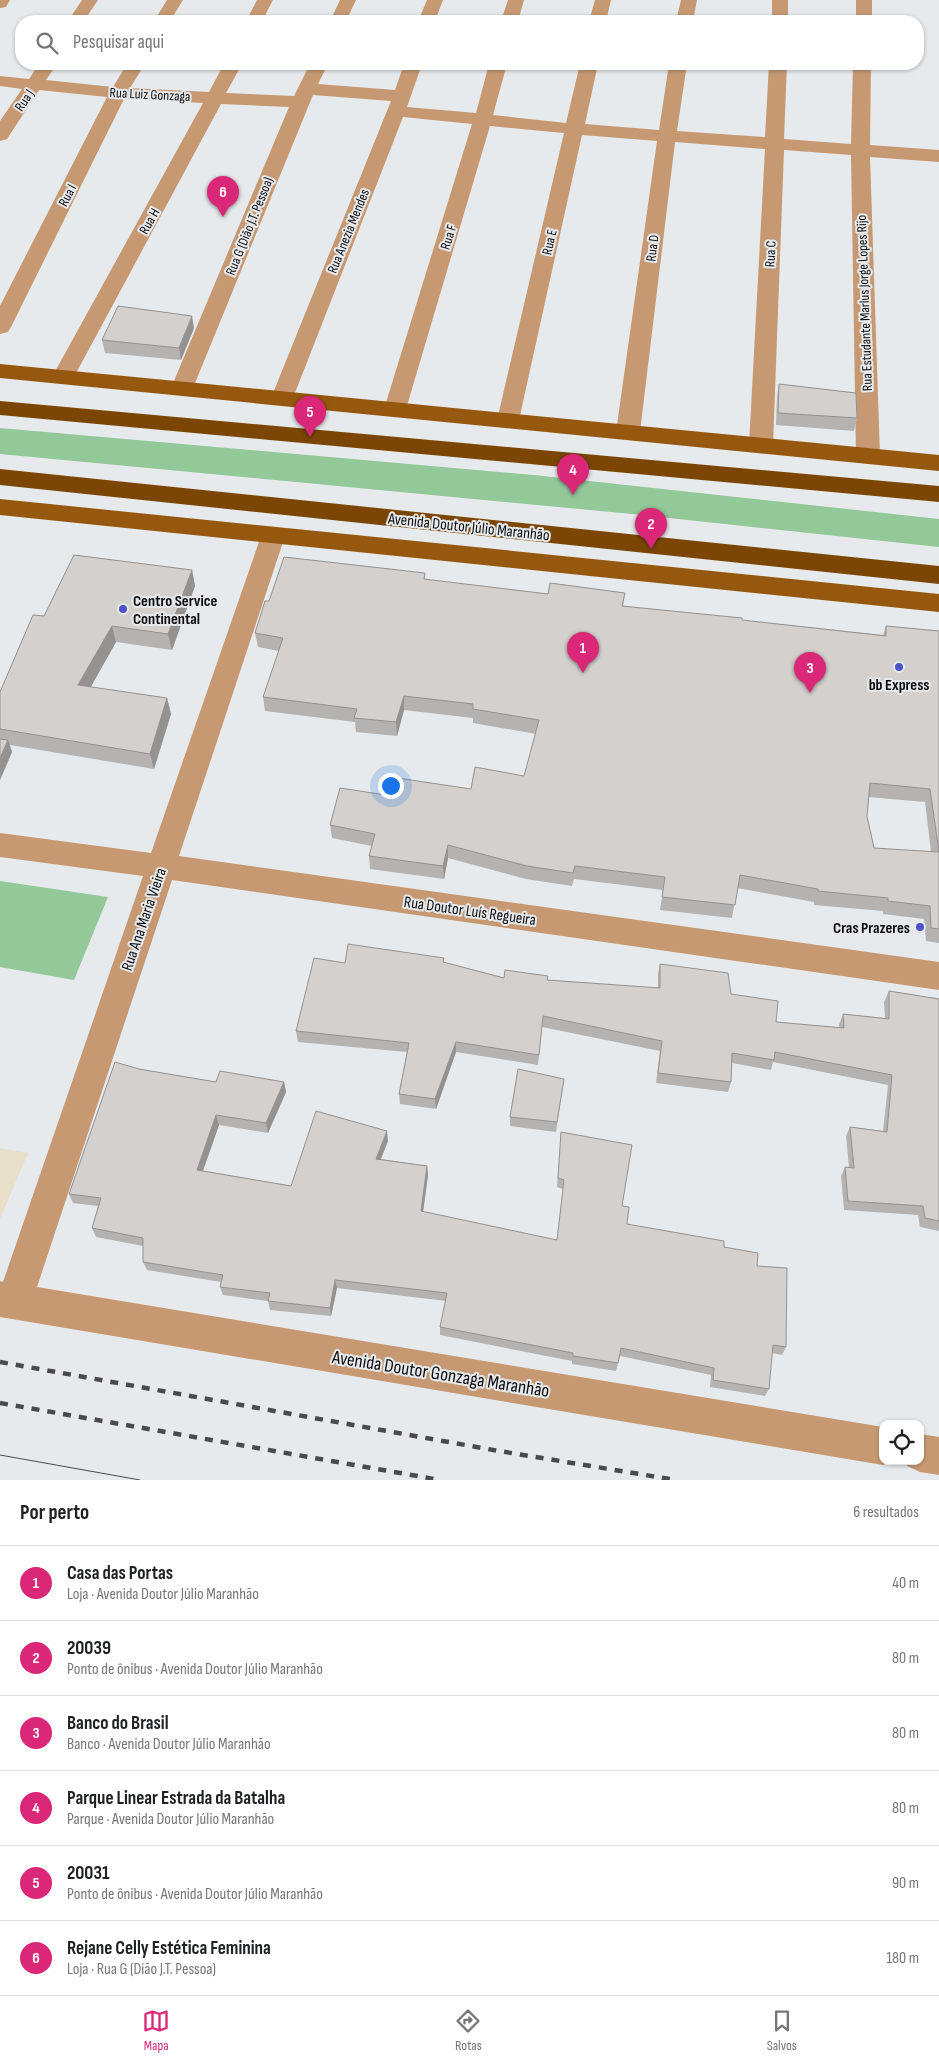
<!DOCTYPE html>
<html lang="pt">
<head>
<meta charset="utf-8">
<style>
	:root { --surface:#fff; --page:#f6f6f6; --text:#202124; --muted:#757577; --line:#e0e0e0; --accent:#db2777 }
	body { margin:0; font-family:"Sofia Sans Condensed",sans-serif; background:var(--page); color:var(--text) }
	.controls { position:absolute; right:15px; bottom:15px; display:grid; overflow:hidden; border-radius:10px; box-shadow:0 1px 4px #0004 }
	.controls button { width:45px; height:45px; display:grid; place-items:center; padding:0; border:0; border-bottom:1px solid var(--line); background:var(--surface); color:var(--text); font:25px sans-serif }
	.you { position:absolute; left:390px; top:785px; width:18px; height:18px; margin:-12px; border:4px solid #fff; border-radius:50%; background:#1a73e8; box-shadow:0 0 0 8px #1a73e833 }
	.badge { display:grid; place-items:center; width:32px; height:32px; border-radius:50%; background:var(--accent); color:#fff; font-size:16px; font-weight:700 }
	.pin { position:absolute; translate:-50% -41px; filter:drop-shadow(0 1px 2px #0008) }
	.pin::after { content:''; position:absolute; top:26px; width:18px; height:15px; background:inherit; clip-path:polygon(0 0,100% 0,50% 100%) }
	.list { margin:0; padding:0; list-style:none }
	h2 { display:flex; justify-content:space-between; align-items:center; height:65px; margin:0; padding:0 20px; font-size:21px }
	h2 small { font-size:16px; font-weight:400; color:var(--muted) }
	.list li { display:grid; grid-template-columns:32px 1fr auto; gap:15px; align-items:center; box-sizing:border-box; height:75px; padding:0 20px; border-top:1px solid var(--line) }
	.list b { display:block; font-size:19px; white-space:nowrap }
	.list p { margin:0; font-size:16px; white-space:nowrap; color:var(--muted) }
	.list em { font-size:16px; font-style:normal; color:var(--muted) }
	.icon { flex:none; width:28px; height:28px; fill:none; stroke:currentColor; stroke-width:2; stroke-linecap:round; stroke-linejoin:round }
	.map { position:relative; flex:none; width:939px; height:1480px; overflow:hidden }
	.search { position:absolute; background:var(--surface); box-shadow:0 1px 4px #0004; left:15px; right:15px; top:15px; height:55px; display:flex; align-items:center; gap:12px; box-sizing:border-box; padding:0 18px; border-radius:20px; color:var(--muted); font-size:19px }
	.sheet { height:515px; background:var(--surface) }
	nav { display:flex; justify-content:space-around; align-items:center; box-sizing:border-box; height:70px; border-top:1px solid var(--line); background:var(--surface); font-size:14px; color:var(--muted) }
	nav a { display:grid; justify-items:center; gap:2px }
	nav .on { color:var(--accent) }
	.map>svg:first-child { display:block }
</style>
</head>
<body>
<div class="map">
<svg width="939" height="1480" viewBox="0 0 939 1480">
	<rect width="100%" height="100%" fill="#e7eaec"/>
	<polygon fill="#e8dfca" points="0,1148 28,1153 0,1219"/>
	<g fill="#93c899">
		<polygon points="0,428 534,475 939,519 939,547 632,514 0,454"/>
		<polygon points="0,881 108,897 74,980 0,967"/>
	</g>
	<g fill="none" stroke-linecap="round" stroke-linejoin="round">
		<g fill="#c69972" fill-rule="evenodd">
			<polygon points="0,0 10,0 6,7 0,8"/>
			<polygon points="82,0 98,0 84,21 68,21"/>
			<polygon points="167,0 183,0 170,21 154,21"/>
			<polygon points="257,0 273,0 262,21 246,21"/>
			<polygon points="340,0 356,0 346,21 330,21"/>
			<polygon points="427,0 443,0 435,21 418,21"/>
			<polygon points="508,0 524,0 518,21 501,21"/>
			<polygon points="595,0 611,0 606,21 589,21"/>
			<polygon points="681,0 697,0 693,21 676,21"/>
			<rect x="772" y="0" width="16" height="21"/>
			<rect x="856" y="0" width="16" height="21"/>
			<polygon points="39,64 57,64 46,80 113,87 127,64 145,64 130,88 209,92 224,64 242,64 226,93 294,96 310,64 328,64 318,84 395,90 404,64 422,64 407,107 476,113 489,64 507,64 493,115 566,123 580,64 598,64 585,124 659,130 669,64 687,64 677,131 765,137 769,64 787,64 784,139 851,144 853,64 871,64 870,145 939,150 939,162 870,157 880,456 876,461 868,464 860,461 856,456 851,155 784,150 773,445 769,450 761,453 753,450 749,445 765,149 675,142 640,432 636,437 628,439 620,437 616,432 657,141 582,135 519,420 516,425 508,427 500,425 497,420 564,133 490,126 406,409 403,414 395,416 387,414 384,409 472,124 403,117 293,398 290,403 282,405 274,403 271,398 391,101 313,95 193,388 190,393 182,395 174,393 171,388 289,107 221,104 74,377 71,382 63,384 55,382 52,377 203,103 124,99 11,327 8,332 0,334 0,306 107,97 39,90 7,139 0,141 0,121 22,89 0,86 0,76 29,79"/>
			<polygon points="273,527 282,530 285,536 179,856 939,962 939,990 172,880 37,1287 883,1427 883,1461 892,1461 883,1465 0,1317 0,1281 3,1282 143,876 0,857 0,833 151,853 261,536 264,530"/>
			<polygon points="920,1434 939,1437 939,1475 920,1472 907,1466 905,1461 920,1461"/>
		</g>
		<g fill="#96580e" fill-rule="evenodd">
			<polygon points="0,364 939,455 939,471 0,378"/>
			<polygon points="0,499 939,594 939,612 0,515"/>
		</g>
		<g fill="#7b4604" fill-rule="evenodd">
			<polygon points="0,401 939,486 939,502 0,415"/>
			<polygon points="0,469 939,566 939,584 0,485"/>
		</g>
		<polyline stroke="#4a4a4c" stroke-width="1" points="0,1455 140,1480"/>
		<g stroke="#4a4a4c" stroke-width="4.5" stroke-dasharray="8 8" stroke-linecap="butt">
			<polyline points="0,1362 499,1451 676,1480"/>
			<polyline points="0,1403 440,1480"/>
		</g>
	</g>
	<g fill="#b5b3b1" fill-rule="evenodd">
		<polygon points="194,328 181,360 105,353 102,340"/>
		<polygon points="779,384 857,418 854,431 776,425 777,396"/>
		<polygon points="192,570 195,586 172,650 116,642 90,687 167,698 171,714 154,769 10,745 12,752 0,780 0,692 44,616"/>
		<path d="M425,573V580L548,594L625,593L623,606L742,620L883,635L886,626L939,631V943L926,941L924,919L883,914V911L814,905V902L737,888L732,918L660,910L663,890L574,879L572,886L526,879L448,858L444,879L370,869L369,856L372,846L332,838L330,825L386,795L471,789L524,776L536,734L473,723V718L404,710L397,736L356,732L355,722L265,711L263,697L279,651L258,647L255,633L269,601ZM868,797L925,802L931,852L874,848L867,816Z"/>
		<polygon points="444,962 504,978 547,980 658,988 658,974 660,964 731,994 776,1022 839,1028 839,1025 843,1014 885,1018 884,1002 889,991 939,999 939,1231 920,1227 918,1215 844,1210 841,1176 845,1167 849,1167 846,1136 850,1127 883,1131 888,1085 773,1062 771,1070 732,1063 731,1082 728,1092 656,1083 660,1051 542,1027 538,1065 456,1052 436,1109 400,1104 399,1094 407,1052 298,1042 296,1031 345,963"/>
		<polygon points="139,1069 216,1082 284,1082 286,1092 268,1133 219,1125 203,1171 291,1186 388,1141 381,1159 427,1166 428,1175 423,1212 557,1240 563,1189 557,1187 561,1132 622,1206 627,1224 724,1247 757,1266 786,1347 782,1355 772,1353 769,1389 765,1396 710,1387 711,1375 620,1356 616,1371 572,1364 572,1361 440,1335 440,1327 446,1301 337,1288 331,1316 270,1310 268,1301 223,1295 220,1287 221,1282 147,1270 143,1262 143,1246 96,1237 92,1228 98,1206 73,1203 69,1194"/>
		<polygon points="564,1079 556,1132 510,1126 510,1117"/>
	</g>
	<g fill="#949290">
		<polygon points="192,316 194,328 181,360 179,348"/>
		<polygon points="192,570 195,586 172,650 168,634"/>
		<polygon points="112,626 116,642 83,701 78,685"/>
		<polygon points="404,696 404,710 397,736 396,722"/>
		<polygon points="167,698 171,714 154,769 150,754"/>
		<polygon points="8,740 12,752 0,780 0,758"/>
		<polygon points="448,845 448,858 444,879 443,866"/>
		<polygon points="456,1042 456,1052 436,1109 435,1099"/>
		<polygon points="284,1082 286,1092 268,1133 266,1123"/>
		<polygon points="216,1115 219,1125 200,1179 197,1170"/>
		<polygon points="387,1131 388,1141 377,1168 376,1159"/>
		<polygon points="427,1166 428,1175 422,1220 421,1211"/>
		<polygon points="335,1280 337,1288 331,1316 330,1308"/>
	</g>
	<g fill="#d3d0ce" stroke="#949290" fill-rule="evenodd">
		<polygon points="118,306 192,316 179,348 102,340"/>
		<polygon points="779,384 856,393 857,418 778,413"/>
		<polygon points="74,555 192,570 168,634 112,626 78,685 167,698 150,754 0,729 0,692 33,615 44,616"/>
		<path d="M284,557L425,573L424,579L548,594L550,583L625,593L622,606L742,618V620L886,636V626L939,631V929L931,928L930,906L888,901V898L818,891V889L740,875L735,905L662,897L665,877L575,866L573,873L527,866L448,845L443,866L369,856L375,834L330,825L340,788L386,795L391,777L471,789L475,767L524,776L539,720L473,709V704L404,696L396,722L354,718L357,709L263,697L283,638L255,633L265,601H269ZM870,783L930,789L939,852L874,848L867,816Z"/>
		<polygon points="0,739 8,740 0,758"/>
		<polygon points="348,944 444,958 443,962 504,978 505,970 548,976 547,980 660,988 660,964 728,973 731,994 778,1001 776,1022 844,1028 843,1014 889,1019 889,991 939,999 939,1221 925,1218 923,1206 848,1201 845,1167 854,1168 850,1127 887,1132 892,1075 775,1052 774,1060 732,1053 731,1082 658,1073 662,1041 543,1016 539,1055 456,1042 435,1099 399,1094 409,1043 296,1031 314,958 345,963"/>
		<polygon points="115,1062 139,1069 216,1082 220,1071 284,1082 266,1123 216,1115 197,1170 291,1186 316,1111 387,1131 376,1159 427,1166 421,1211 557,1240 564,1180 558,1178 561,1132 632,1145 622,1206 629,1207 627,1224 724,1241 724,1247 758,1253 757,1266 787,1268 786,1347 773,1345 769,1389 713,1380 714,1368 621,1348 618,1363 573,1356 573,1353 440,1327 447,1293 335,1280 330,1308 268,1301 270,1293 220,1287 223,1275 143,1262 143,1238 92,1228 101,1198 69,1194"/>
		<polygon points="518,1069 564,1079 557,1122 510,1117"/>
	</g>
	<g fill="#4d52c8" stroke="#e7eaec" stroke-width="2">
		<circle cx="123" cy="609" r="5"/>
		<circle cx="899" cy="667" r="5"/>
		<circle cx="920" cy="927" r="5"/>
	</g>
	<g text-anchor="middle" stroke-width="4" stroke-linejoin="round" paint-order="stroke">
		<g font-size="14" fill="#0b0b0c" stroke="#e7eaec">
			<text transform="translate(150 94) rotate(3)" y="5">Rua Luiz Gonzaga</text>
			<text transform="translate(24 100) rotate(-56)" y="5">Rua J</text>
			<text transform="translate(67 195) rotate(-63)" y="5">Rua I</text>
			<text transform="translate(149 221) rotate(-61)" y="5">Rua H</text>
			<text transform="translate(249 226) rotate(-68)" y="5">Rua G (Dião J.T. Pessoa)</text>
			<text transform="translate(348 231) rotate(-68)" y="5">Rua Anezia Mendes</text>
			<text transform="translate(448 237) rotate(-73)" y="5">Rua F</text>
			<text transform="translate(549 242) rotate(-77)" y="5">Rua E</text>
			<text transform="translate(652 248) rotate(-83)" y="5">Rua D</text>
			<text transform="translate(770 254) rotate(-87)" y="5">Rua C</text>
			<text transform="translate(864 303) rotate(-92)" y="5">Rua Estudante Marlus Jorge Lopes Rijo</text>
		</g>
		<g font-size="16" fill="#0b0b0c" stroke="#e7eaec">
			<text transform="translate(469 526) rotate(6)" y="6">Avenida Doutor Júlio Maranhão</text>
			<text transform="translate(470 910) rotate(8)" y="6">Rua Doutor Luís Regueira</text>
			<text transform="translate(143 919) rotate(-71)" y="6">Rua Ana Maria Vieira</text>
		</g>
		<g font-size="16" font-weight="bold" fill="#0b0b0c" stroke="#e7eaec" text-anchor="start">
			<text x="133" y="606">Centro Service<tspan x="133" dy="18">Continental</tspan></text>
			<text x="899" y="690" text-anchor="middle">bb Express</text>
			<text x="910" y="933" text-anchor="end">Cras Prazeres</text>
		</g>
		<g font-size="19" fill="#0b0b0c" stroke="#e7eaec">
			<text transform="translate(441 1373) rotate(9)" y="7">Avenida Doutor Gonzaga Maranhão</text>
		</g>
	</g>
</svg>
<div class="controls">
<button><svg class="icon" aria-label="locate" viewBox="0 0 24 24"><circle cx="12" cy="12" r="6"/><path d="M12 2v4M12 18v4M2 12h4M18 12h4"/></svg></button>
</div>
<div class="you"></div>
<div class="pin badge" style="left:583px;top:673px">1</div>
<div class="pin badge" style="left:651px;top:549px">2</div>
<div class="pin badge" style="left:810px;top:693px">3</div>
<div class="pin badge" style="left:573px;top:495px">4</div>
<div class="pin badge" style="left:310px;top:437px">5</div>
<div class="pin badge" style="left:223px;top:217px">6</div>
<div class="search"><svg class="icon" aria-label="search" viewBox="0 0 24 24"><circle cx="10" cy="10" r="6"/><path d="M15 15l6 6"/></svg>Pesquisar aqui</div>
</div>
<section class="sheet">
<h2>Por perto<small>6 resultados</small></h2>
<ul class="list">
<li><span class="badge">1</span><div><b>Casa das Portas</b><p>Loja · Avenida Doutor Júlio Maranhão</p></div><em>40 m</em></li>
<li><span class="badge">2</span><div><b>20039</b><p>Ponto de ônibus · Avenida Doutor Júlio Maranhão</p></div><em>80 m</em></li>
<li><span class="badge">3</span><div><b>Banco do Brasil</b><p>Banco · Avenida Doutor Júlio Maranhão</p></div><em>80 m</em></li>
<li><span class="badge">4</span><div><b>Parque Linear Estrada da Batalha</b><p>Parque · Avenida Doutor Júlio Maranhão</p></div><em>80 m</em></li>
<li><span class="badge">5</span><div><b>20031</b><p>Ponto de ônibus · Avenida Doutor Júlio Maranhão</p></div><em>90 m</em></li>
<li><span class="badge">6</span><div><b>Rejane Celly Estética Feminina</b><p>Loja · Rua G (Dião J.T. Pessoa)</p></div><em>180 m</em></li>
</ul>
</section>
<nav>
<a class="on"><svg class="icon" aria-label="map" viewBox="0 0 24 24"><path d="M3 6l6-2 6 2 6-2v14l-6 2-6-2-6 2zM9 4v14M15 6v14"/></svg>Mapa</a>
<a><svg class="icon" aria-label="directions" viewBox="0 0 24 24"><path d="M12 3l9 9-9 9-9-9zM9 14v-3h6M13 9l2 2-2 2"/></svg>Rotas</a>
<a><svg class="icon" aria-label="saved" viewBox="0 0 24 24"><path d="M7 4h10v16l-5-4-5 4z"/></svg>Salvos</a>
</nav>
</body>
</html>
